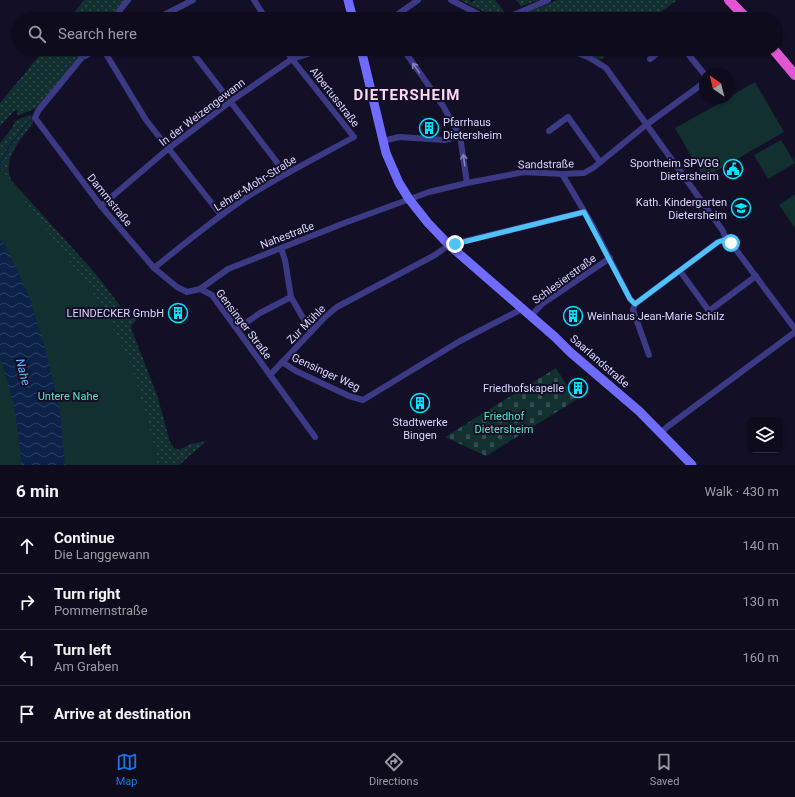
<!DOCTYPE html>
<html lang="en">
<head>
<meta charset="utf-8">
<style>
	:root { --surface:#0e0b1c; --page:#1c1929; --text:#f1f3f6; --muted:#9b9ba3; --line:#2e2b3b; --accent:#1a73e8 }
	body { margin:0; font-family:Roboto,sans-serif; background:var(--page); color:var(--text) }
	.controls { position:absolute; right:12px; bottom:12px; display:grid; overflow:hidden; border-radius:8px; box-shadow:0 1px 3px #0004 }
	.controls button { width:36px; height:36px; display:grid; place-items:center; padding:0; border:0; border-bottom:1px solid var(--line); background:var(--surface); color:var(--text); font:20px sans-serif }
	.compass { position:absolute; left:699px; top:68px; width:36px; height:36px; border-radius:50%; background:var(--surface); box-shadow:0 1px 3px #0004; rotate:325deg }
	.stop { position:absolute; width:12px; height:12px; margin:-9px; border:3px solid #4fc3f7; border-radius:50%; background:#fff }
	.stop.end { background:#4fc3f7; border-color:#fff; box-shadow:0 1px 4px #0008 }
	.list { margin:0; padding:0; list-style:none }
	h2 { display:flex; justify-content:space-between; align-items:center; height:52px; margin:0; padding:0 16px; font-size:17px }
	h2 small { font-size:13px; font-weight:400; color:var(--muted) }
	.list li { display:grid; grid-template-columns:26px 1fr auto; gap:12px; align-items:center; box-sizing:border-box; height:56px; padding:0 16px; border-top:1px solid var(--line) }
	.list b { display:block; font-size:15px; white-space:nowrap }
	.list p { margin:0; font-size:13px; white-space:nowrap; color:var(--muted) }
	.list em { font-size:13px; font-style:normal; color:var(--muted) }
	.icon { flex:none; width:22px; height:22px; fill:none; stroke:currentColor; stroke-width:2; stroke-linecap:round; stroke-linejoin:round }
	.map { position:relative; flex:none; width:795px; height:465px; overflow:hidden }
	.search { position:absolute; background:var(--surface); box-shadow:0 1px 3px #0004; left:12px; right:12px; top:12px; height:44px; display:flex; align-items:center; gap:10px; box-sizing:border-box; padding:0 14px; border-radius:22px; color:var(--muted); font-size:15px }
	.sheet { height:276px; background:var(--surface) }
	nav { display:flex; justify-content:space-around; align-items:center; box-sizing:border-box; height:56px; border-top:1px solid var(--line); background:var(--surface); font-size:11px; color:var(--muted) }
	nav a { display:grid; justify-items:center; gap:2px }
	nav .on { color:var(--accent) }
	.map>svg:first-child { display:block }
</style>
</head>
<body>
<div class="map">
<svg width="795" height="465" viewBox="0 0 795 465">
	<defs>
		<pattern id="grass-dots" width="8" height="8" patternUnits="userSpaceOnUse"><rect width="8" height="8" fill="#12302f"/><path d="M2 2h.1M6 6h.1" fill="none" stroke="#344d4e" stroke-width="1.8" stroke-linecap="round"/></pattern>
		<pattern id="cemetery-stones" width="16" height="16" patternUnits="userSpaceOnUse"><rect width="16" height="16" fill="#12302f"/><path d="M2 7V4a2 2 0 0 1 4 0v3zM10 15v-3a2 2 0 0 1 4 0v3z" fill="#344d4e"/></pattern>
		<pattern id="water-waves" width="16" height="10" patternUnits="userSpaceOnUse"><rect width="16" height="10" fill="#0c2248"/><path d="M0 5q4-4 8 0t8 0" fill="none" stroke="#2f4163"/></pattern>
	</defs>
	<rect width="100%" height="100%" fill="#130f26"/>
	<g fill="url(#grass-dots)">
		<polygon points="84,0 128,0 113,19 69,19"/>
		<polygon points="460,0 469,0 471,3 475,0 495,0 506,14 493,16"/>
		<polygon points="516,0 539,0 521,6"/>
		<polygon points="558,0 677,0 651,19 510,19"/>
		<polygon points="45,49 89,49 81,54 42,103 36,108 20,115 18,115 16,109 0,126 0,103"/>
		<polygon points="573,49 614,49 600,60"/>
		<path d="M30,115L32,116L31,118L33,120V123C21,139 2,159 11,180L96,274L130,319L135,316L137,319L132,325L131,328L157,395L170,442L174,448L179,450L190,444L207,441L179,465H65L0,239V143L12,128L15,121Z"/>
	</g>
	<polygon fill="url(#cemetery-stones)" points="556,368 576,400 486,456 445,437"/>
	<g fill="#12302f">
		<polygon points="755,82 784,132 704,178 675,128 729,98 729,97"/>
		<polygon points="781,140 795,163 768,179 754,155"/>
		<polygon points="0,167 101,304 132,366 155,448 158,465 0,465"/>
		<polygon points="795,194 795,228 779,205"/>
	</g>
	<polygon fill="url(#water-waves)" points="0,239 5,245 29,296 45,348 60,410 65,465 22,465 14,404 0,358"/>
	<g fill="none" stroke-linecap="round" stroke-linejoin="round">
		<polyline stroke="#0c2248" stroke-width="1.5" points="0,164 9,147 31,118"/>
		<g stroke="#3d3a85" stroke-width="6">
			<polyline points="254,0 266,19"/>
			<polyline points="451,0 488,19"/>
			<polyline points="113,19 128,0"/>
			<polyline points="156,19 193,0"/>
			<polyline points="391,19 418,0"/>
			<polyline points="504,19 548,0"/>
			<polyline points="89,49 38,111 35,118 101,206 154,268 177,287 187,292 200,289 228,269 347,222 429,192 467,183 524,172 562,174 584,173 593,168 646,125 705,82"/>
			<polyline points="103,49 146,120 221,215"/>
			<polyline points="190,49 286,174"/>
			<polyline points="403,49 443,106 460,136 467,183"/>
			<polyline points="568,49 590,58 606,68 723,231 726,240"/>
			<polyline points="684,49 705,75"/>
			<polyline points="85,56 98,49"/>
			<polyline points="650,59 663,49"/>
			<polyline points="549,131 568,117 600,162"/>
			<polyline points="383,141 399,137 445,140 460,136"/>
			<polyline points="562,174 593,226 630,299 635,304 633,310 649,355"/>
			<polyline points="101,206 169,148 231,101 292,59 324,49"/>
			<polyline points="281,248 285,260 291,297 311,332"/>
			<path d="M154,268C184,244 214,219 247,197C281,175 318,157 354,137L292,59L285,49"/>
			<polyline points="680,271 709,311 756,276"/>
			<polyline points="200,289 212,295 315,437"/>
			<path d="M635,304L718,242C723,240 726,240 731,243L795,329"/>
			<polyline points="531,316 542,304 610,258"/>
			<polyline points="237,329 260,313 291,297"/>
			<polyline points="282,362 296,371 349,396 363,400 460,341 522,309"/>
			<polyline points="270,375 326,316 337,307 435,255 449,245 584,212"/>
			<polyline points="661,433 667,427 795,332"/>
		</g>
		<g stroke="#6f6bff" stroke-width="9">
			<polyline points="348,0 353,19"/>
			<polyline points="361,49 386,153 399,183 409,199 428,223 449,245 555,337 570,352 639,411 692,465"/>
		</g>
		<g stroke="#e055d1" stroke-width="10">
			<polyline points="729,0 747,19"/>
			<polyline points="773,49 795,75"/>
		</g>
	</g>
	<defs><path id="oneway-shaft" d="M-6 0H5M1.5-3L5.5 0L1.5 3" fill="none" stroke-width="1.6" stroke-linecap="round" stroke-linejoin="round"/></defs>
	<g stroke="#837fbc">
		<use href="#oneway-shaft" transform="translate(416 68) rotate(-125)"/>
		<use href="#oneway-shaft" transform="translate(464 160) rotate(-98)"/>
	</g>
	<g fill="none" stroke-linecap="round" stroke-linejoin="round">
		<polyline stroke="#4fc3f7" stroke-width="5" points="455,244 584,212 630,299 635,304 718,242 724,240 731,243"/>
	</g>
	<defs>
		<symbol id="building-ring" viewBox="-11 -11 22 22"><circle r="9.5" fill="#130f26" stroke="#00e5ff" stroke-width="1.5"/><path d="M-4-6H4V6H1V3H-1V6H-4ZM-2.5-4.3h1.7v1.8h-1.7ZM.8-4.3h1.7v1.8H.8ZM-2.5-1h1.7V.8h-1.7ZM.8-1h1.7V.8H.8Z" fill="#00e5ff"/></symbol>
		<symbol id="civic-ring" viewBox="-11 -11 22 22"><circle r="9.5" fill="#130f26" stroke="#00e5ff" stroke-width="1.5"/><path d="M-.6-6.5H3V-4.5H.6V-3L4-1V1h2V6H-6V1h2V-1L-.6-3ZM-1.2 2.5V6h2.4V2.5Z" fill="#00e5ff"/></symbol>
		<symbol id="school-ring" viewBox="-11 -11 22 22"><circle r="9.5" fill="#130f26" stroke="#00e5ff" stroke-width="1.5"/><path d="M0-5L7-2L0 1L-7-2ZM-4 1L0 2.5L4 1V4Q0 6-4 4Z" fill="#00e5ff"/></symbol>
	</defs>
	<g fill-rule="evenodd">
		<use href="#building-ring" x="418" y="117" width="22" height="22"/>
		<use href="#civic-ring" x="722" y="158" width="22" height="22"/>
		<use href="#school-ring" x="730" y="197" width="22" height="22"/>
		<use href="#building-ring" x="167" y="302" width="22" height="22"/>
		<use href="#building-ring" x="562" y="305" width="22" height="22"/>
		<use href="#building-ring" x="567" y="377" width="22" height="22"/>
		<use href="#building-ring" x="409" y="392" width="22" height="22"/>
	</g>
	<g text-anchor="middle" stroke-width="4" stroke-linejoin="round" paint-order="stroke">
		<g font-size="11" fill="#d9d4ff" stroke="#130f26">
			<text transform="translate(335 97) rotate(52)" y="4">Albertusstraße</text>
			<text transform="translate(202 112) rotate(-37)" y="4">In der Weizengewann</text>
			<text transform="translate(546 164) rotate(-1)" y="4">Sandstraße</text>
			<text transform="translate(255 183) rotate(-32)" y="4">Lehrer-Mohr-Straße</text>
			<text transform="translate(110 200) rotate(51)" y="4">Dammstraße</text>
			<text transform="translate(287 235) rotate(-21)" y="4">Nahestraße</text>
			<text transform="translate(564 279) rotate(-36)" y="4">Schlesierstraße</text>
			<text transform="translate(244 324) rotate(53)" y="4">Gensinger Straße</text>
			<text transform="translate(306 324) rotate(-45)" y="4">Zur Mühle</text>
			<text transform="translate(600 361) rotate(41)" y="4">Saarlandstraße</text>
			<text transform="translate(326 372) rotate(25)" y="4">Gensinger Weg</text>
		</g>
		<g font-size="11" fill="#d9d4ff" stroke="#130f26" text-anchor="end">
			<text x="443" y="126" text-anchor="start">Pfarrhaus<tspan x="443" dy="13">Dietersheim</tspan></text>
			<text x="719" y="167">Sportheim SPVGG<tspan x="719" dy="13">Dietersheim</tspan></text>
			<text x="727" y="206">Kath. Kindergarten<tspan x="727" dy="13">Dietersheim</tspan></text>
			<text x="164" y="317">LEINDECKER GmbH</text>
			<text x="587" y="320" text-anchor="start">Weinhaus Jean-Marie Schilz</text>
			<text x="564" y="392">Friedhofskapelle</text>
			<text x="420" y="426" text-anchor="middle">Stadtwerke<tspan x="420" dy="13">Bingen</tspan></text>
		</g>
		<g font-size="11" fill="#5fe0c0" stroke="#130f26">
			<text x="68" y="400">Untere Nahe</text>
			<text x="504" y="420">Friedhof<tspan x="504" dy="13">Dietersheim</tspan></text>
		</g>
		<g font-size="12" font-style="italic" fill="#62b6ff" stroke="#130f26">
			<text transform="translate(23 372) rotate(76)" y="4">Nahe</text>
		</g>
		<g font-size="15" font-weight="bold" letter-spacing="1" fill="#ffd6f0" stroke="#130f26">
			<text x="407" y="100">DIETERSHEIM</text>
		</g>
	</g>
</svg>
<div class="controls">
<button><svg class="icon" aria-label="layers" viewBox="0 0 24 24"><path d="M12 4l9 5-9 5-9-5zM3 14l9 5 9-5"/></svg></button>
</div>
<svg class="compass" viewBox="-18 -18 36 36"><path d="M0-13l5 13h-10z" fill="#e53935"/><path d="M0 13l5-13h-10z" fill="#9b9ba3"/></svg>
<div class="stop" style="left:731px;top:243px"></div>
<div class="stop end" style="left:455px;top:244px"></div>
<div class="search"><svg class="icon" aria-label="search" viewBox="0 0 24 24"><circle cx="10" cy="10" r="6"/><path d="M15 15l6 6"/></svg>Search here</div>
</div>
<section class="sheet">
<h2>6 min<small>Walk · 430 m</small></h2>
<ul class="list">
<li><svg class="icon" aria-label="ahead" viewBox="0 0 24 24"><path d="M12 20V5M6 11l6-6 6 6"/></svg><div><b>Continue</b><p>Die Langgewann</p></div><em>140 m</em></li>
<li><svg class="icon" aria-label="right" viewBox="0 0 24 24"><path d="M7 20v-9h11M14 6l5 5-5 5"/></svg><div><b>Turn right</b><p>Pommernstraße</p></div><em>130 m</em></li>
<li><svg class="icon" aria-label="left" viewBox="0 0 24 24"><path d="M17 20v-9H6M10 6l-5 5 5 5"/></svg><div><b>Turn left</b><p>Am Graben</p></div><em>160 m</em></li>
<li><svg class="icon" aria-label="arrive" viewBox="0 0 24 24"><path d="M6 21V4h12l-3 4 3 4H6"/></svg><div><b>Arrive at destination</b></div></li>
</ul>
</section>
<nav>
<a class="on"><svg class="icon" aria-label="map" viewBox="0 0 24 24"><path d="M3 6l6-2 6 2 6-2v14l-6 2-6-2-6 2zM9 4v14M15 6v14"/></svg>Map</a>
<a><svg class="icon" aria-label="directions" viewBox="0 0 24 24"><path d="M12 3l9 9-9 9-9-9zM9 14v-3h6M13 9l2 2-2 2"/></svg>Directions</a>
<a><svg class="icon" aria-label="saved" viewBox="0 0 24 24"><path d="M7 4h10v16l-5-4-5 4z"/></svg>Saved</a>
</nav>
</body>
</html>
